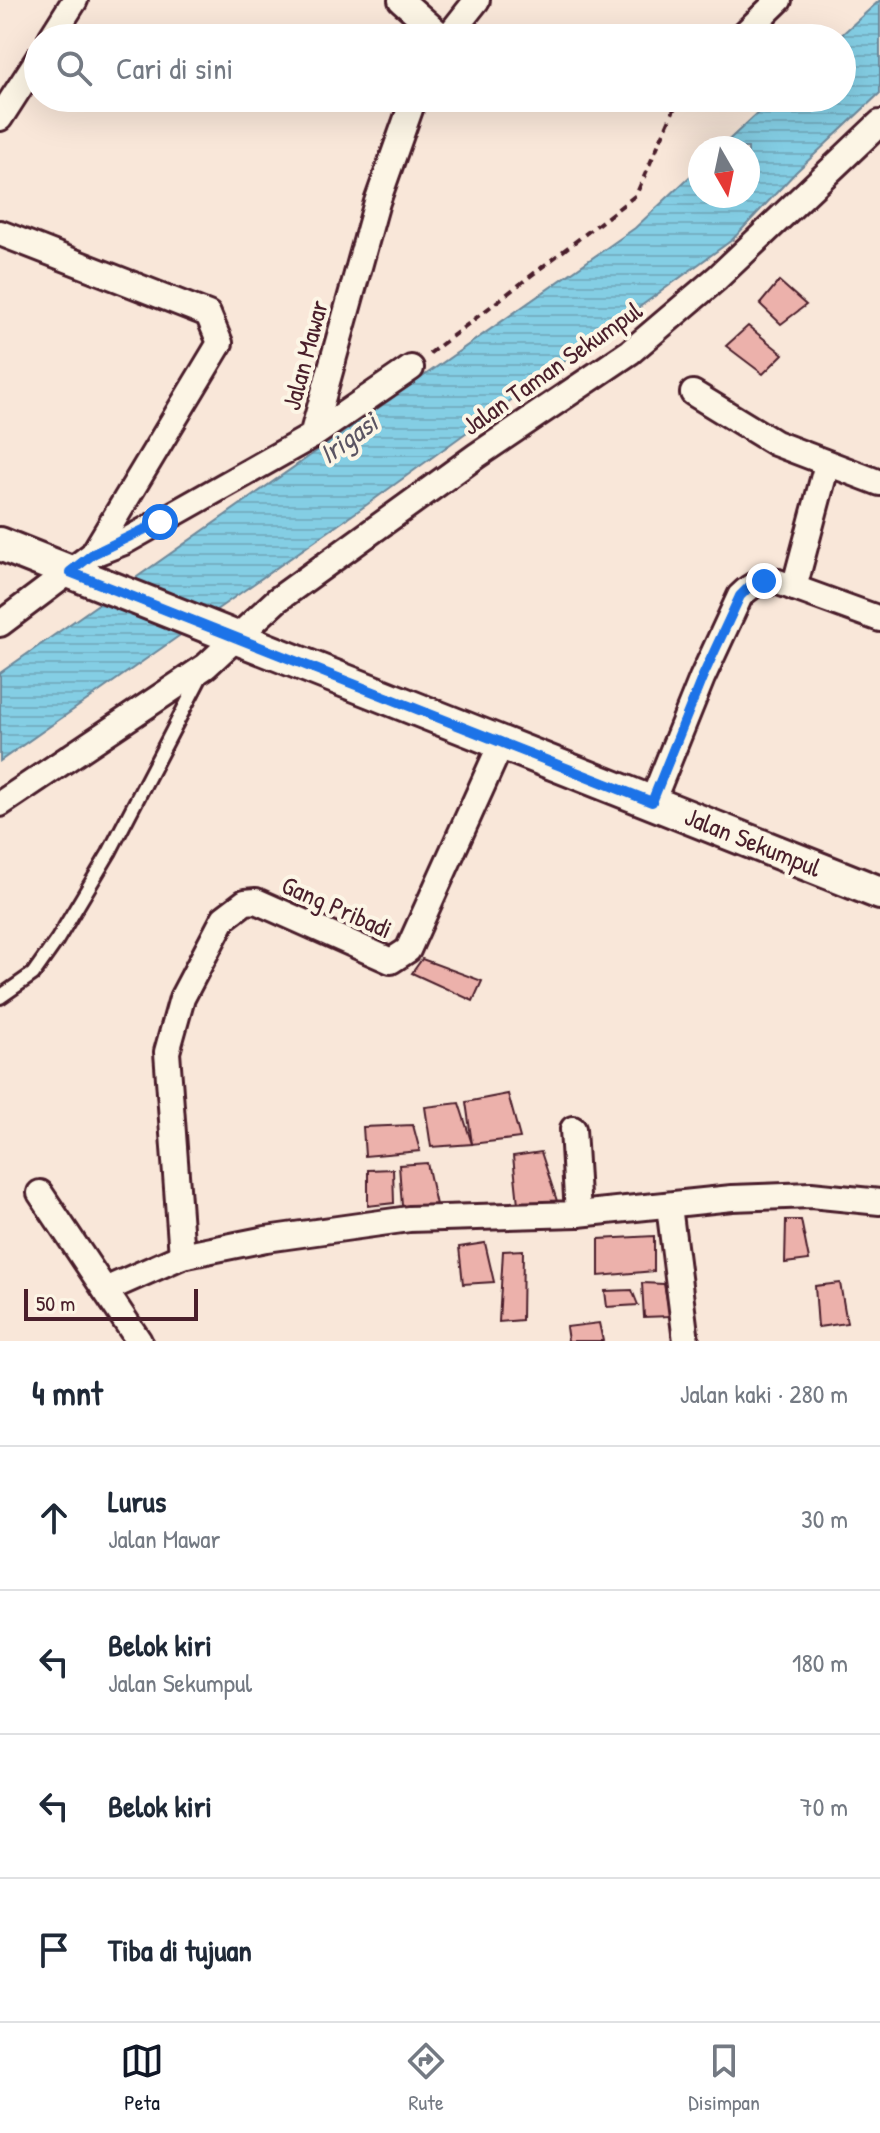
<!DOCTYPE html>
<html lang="id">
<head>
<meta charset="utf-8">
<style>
	:root { --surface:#fff; --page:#f2f2f3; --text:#1f2937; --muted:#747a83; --line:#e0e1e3; --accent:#111827 }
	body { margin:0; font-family:"Patrick Hand",sans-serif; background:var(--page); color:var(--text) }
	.compass { position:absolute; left:688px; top:136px; width:72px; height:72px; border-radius:50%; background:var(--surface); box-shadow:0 8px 32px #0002; rotate:171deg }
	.scale { position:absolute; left:24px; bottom:20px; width:174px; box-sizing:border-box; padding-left:8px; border:4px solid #4a1f2b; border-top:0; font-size:22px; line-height:28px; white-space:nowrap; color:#4a1f2b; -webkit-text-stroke:6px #fcf5e5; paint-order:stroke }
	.stop { position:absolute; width:24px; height:24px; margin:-18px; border:6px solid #1a73e8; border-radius:50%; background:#fff }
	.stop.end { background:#1a73e8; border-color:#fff; box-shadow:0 2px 8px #0008 }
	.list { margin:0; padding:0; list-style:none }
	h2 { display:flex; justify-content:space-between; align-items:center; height:104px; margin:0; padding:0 32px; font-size:34px }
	h2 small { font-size:26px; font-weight:400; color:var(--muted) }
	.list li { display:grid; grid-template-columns:52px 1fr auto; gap:24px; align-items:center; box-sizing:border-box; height:144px; padding:0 32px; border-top:2px solid var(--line) }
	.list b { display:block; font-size:30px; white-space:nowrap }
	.list p { margin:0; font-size:26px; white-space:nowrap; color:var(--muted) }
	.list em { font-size:26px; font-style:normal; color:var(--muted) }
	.icon { flex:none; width:44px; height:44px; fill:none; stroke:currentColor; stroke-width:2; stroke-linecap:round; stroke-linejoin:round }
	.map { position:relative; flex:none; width:880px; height:1341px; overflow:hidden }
	.search { position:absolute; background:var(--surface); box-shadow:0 8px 32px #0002; left:24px; right:24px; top:24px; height:88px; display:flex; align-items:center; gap:20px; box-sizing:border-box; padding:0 28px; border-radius:44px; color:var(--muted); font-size:30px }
	.sheet { height:680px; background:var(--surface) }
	nav { display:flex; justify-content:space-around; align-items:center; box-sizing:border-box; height:112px; border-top:2px solid var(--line); background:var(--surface); font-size:22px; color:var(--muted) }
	nav a { display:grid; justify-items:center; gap:4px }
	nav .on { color:var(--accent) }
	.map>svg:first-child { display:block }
</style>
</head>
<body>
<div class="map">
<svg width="880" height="1341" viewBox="0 0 880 1341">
	<defs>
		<pattern id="water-rules" width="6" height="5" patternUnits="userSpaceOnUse" patternTransform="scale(2)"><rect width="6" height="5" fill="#84cee4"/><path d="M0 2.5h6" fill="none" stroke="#74b0c4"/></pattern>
	</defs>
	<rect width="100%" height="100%" fill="#f9e7d9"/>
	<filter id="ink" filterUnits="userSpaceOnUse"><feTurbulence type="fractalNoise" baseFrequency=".0125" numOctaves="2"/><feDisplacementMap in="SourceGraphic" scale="16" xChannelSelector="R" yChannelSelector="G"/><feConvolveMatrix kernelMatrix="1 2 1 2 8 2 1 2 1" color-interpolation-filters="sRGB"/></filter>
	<g filter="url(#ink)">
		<polygon fill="url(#water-rules)" stroke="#6d889a" stroke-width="2" points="880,0 880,93 796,172 732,240 365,506 0,761 0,673 635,228 700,167 700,196 748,196 748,148 720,148 774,98 842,98 842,38 838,38"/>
		<g fill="#ecb1ab" stroke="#4a1f2b" stroke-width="2">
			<polygon points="779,281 806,305 781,324 760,304"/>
			<polygon points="748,326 783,354 763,374 726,346"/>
			<polygon points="422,959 482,981 473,1001 412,973"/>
			<polygon points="508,1094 520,1138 472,1144 466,1102"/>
			<polygon points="459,1103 472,1144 431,1147 425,1107"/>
			<polygon points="413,1125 420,1151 365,1156 363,1127"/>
			<polygon points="541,1152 557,1201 518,1204 513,1156"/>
			<polygon points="427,1163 436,1205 402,1206 399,1165"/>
			<polygon points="393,1169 394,1203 368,1206 368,1170"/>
			<polygon points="786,1220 801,1220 809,1260 785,1263"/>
			<polygon points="654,1236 654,1271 599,1276 599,1239"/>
			<polygon points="485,1243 494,1282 463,1284 459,1247"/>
			<polygon points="523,1250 522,1320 499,1322 503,1251"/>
			<polygon points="642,1283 664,1284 670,1316 644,1317"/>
			<polygon points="840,1283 847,1323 818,1327 815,1286"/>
			<polygon points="632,1290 638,1305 607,1307 605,1291"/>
			<polygon points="599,1323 603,1341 568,1341 566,1327"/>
		</g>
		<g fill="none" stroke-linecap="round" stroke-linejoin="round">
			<defs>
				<polyline id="service" points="0,997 33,974 57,940 109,853 201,676"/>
				<g id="minor">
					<polyline points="401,0 444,38"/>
					<polyline points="51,38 75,0"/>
					<polyline points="447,38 477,0"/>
					<polyline points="740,38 779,0"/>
					<polyline points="0,118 38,59"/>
					<polyline points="0,233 208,314 220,343 93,554 0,624"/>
					<polyline points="693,393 775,443 880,483"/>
					<polyline points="312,436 411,368"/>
					<polyline points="93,554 124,542 312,436 377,202 414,98"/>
					<polyline points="794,588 827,464"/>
					<path d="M652,802L702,678L740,596C752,584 761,580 778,582L880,619"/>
					<polyline points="0,804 206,666 277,600 476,456 630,352 717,278 880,123"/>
					<polyline points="40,1193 139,1341"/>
					<polyline points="669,1206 686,1341"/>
					<polyline points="578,1214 732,1198 811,1195 880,1202"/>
					<polyline points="182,1256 167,1052 182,998 224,918 245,902 256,901 391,961 408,950 502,742"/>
					<polyline points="105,1290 182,1256 266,1239 409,1219 578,1214 573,1129"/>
				</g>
				<polyline id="secondary" points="0,544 880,893"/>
			</defs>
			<use href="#service" stroke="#4a1f2b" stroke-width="18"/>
			<use href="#minor" stroke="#4a1f2b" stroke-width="30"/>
			<use href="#secondary" stroke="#4a1f2b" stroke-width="38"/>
			<polyline stroke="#4a1f2b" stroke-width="4" stroke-dasharray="8 6" stroke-linecap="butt" points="429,354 636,195 679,98"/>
			<use href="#service" stroke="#fcf5e5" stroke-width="12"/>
			<use href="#minor" stroke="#fcf5e5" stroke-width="24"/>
			<use href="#secondary" stroke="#fcf5e5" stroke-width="32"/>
		</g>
	</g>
	<g fill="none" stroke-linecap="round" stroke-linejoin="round" filter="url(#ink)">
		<polyline stroke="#1a73e8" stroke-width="10" points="160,522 93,554 70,572 652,802 702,678 740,596 750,586 764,581"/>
	</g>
	<g text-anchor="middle" stroke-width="8" stroke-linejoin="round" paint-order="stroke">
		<g font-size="26" fill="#4a1f2b" stroke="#fcf5e5">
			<text transform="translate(305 355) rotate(-75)" y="9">Jalan Mawar</text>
			<text transform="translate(552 368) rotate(-35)" y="9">Jalan Taman Sekumpul</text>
			<text transform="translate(753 842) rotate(22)" y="9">Jalan Sekumpul</text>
			<text transform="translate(337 907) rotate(24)" y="9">Gang Pribadi</text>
		</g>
		<g font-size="28" font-style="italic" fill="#5b5462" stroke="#fcf5e5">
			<text transform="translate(348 438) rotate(-36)" y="10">Irigasi</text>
		</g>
	</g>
</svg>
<svg class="compass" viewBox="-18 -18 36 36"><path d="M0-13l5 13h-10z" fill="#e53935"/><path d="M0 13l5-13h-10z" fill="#747a83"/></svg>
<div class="scale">50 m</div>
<div class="stop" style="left:160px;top:522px"></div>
<div class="stop end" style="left:764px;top:581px"></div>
<div class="search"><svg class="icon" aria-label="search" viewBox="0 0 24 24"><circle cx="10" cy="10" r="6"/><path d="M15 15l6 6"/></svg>Cari di sini</div>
</div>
<section class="sheet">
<h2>4 mnt<small>Jalan kaki · 280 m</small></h2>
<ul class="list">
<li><svg class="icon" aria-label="ahead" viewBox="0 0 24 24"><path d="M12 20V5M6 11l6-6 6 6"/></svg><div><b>Lurus</b><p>Jalan Mawar</p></div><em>30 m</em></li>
<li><svg class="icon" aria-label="left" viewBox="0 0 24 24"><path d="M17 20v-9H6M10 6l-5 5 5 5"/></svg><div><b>Belok kiri</b><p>Jalan Sekumpul</p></div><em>180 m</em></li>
<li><svg class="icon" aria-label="left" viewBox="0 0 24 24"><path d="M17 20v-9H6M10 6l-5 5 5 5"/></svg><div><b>Belok kiri</b></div><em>70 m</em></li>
<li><svg class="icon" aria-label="arrive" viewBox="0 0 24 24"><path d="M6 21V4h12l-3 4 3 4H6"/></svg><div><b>Tiba di tujuan</b></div></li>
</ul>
</section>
<nav>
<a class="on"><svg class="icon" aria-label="map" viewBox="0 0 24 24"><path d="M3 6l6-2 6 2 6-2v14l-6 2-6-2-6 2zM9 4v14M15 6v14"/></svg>Peta</a>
<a><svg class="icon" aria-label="directions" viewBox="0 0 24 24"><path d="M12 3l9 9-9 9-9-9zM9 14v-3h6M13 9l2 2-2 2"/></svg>Rute</a>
<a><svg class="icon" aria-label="saved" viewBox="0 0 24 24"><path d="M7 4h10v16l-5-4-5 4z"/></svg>Disimpan</a>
</nav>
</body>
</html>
